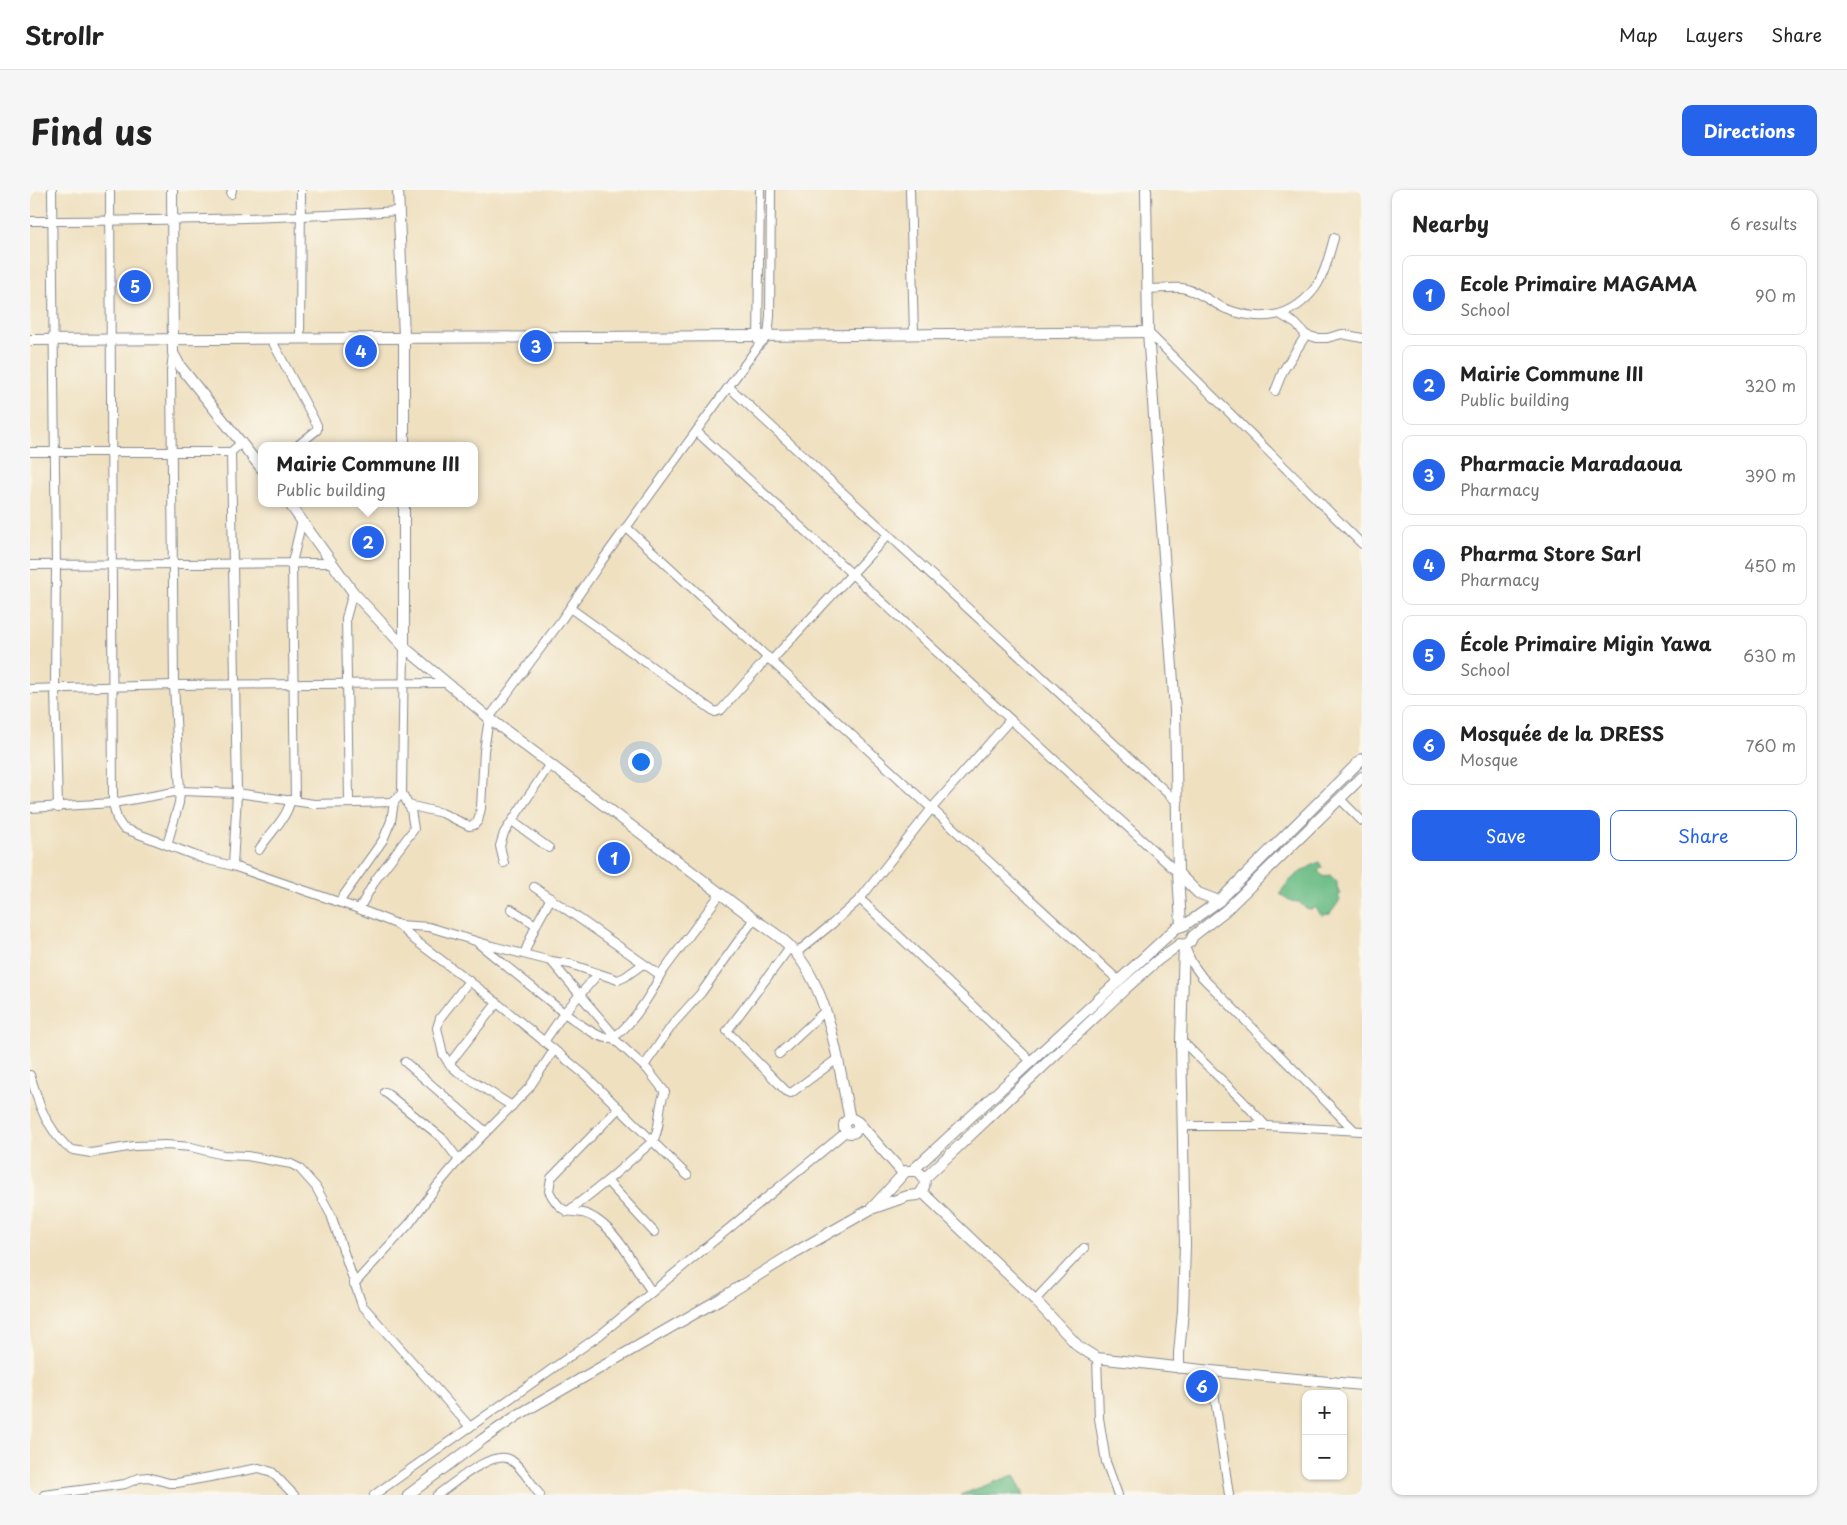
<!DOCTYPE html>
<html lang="en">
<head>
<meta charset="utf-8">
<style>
	:root { --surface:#fff; --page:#f6f6f6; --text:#222; --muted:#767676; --line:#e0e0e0; --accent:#2563eb }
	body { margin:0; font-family:"Playpen Sans",sans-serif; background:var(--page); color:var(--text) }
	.controls { position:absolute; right:15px; bottom:15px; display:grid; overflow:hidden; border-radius:10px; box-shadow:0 1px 4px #0004 }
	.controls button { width:45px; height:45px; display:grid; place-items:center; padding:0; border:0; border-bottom:1px solid var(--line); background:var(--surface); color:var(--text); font:25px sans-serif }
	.you { position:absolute; left:610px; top:571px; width:18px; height:18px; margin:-12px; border:4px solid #fff; border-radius:50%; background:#1a73e8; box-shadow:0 0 0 8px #1a73e833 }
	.badge { display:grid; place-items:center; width:32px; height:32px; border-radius:50%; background:var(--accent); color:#fff; font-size:16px; font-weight:700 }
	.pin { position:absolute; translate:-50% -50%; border:2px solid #fff; box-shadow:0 1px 5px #0006 }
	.popup { position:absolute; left:228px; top:252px; width:220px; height:65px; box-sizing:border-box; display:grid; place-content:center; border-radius:10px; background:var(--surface); filter:drop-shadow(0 1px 4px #0005); font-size:16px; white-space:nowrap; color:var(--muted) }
	.popup b { font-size:19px; color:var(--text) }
	.popup::after { content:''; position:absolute; left:50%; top:100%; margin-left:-10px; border:10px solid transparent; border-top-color:var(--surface) }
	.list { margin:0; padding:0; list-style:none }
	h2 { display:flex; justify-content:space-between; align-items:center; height:65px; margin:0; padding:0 20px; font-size:21px }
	h2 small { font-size:16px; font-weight:400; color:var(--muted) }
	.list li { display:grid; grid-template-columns:32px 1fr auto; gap:15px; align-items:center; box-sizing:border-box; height:80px; margin:0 10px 10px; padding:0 10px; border:1px solid var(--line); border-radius:10px }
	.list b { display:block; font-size:19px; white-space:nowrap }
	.list p { margin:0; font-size:16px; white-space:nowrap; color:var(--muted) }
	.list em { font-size:16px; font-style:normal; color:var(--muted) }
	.actions { display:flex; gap:10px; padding:15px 20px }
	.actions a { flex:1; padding:11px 0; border:1px solid var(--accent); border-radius:10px; text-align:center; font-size:18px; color:var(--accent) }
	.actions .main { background:var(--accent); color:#fff }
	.map { position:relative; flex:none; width:1332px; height:1305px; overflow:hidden; border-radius:10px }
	header { display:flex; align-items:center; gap:30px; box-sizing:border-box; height:70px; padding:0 25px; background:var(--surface); border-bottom:1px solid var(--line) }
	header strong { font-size:24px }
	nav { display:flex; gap:28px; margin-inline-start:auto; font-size:18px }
	.intro { display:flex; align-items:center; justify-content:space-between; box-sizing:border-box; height:120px; padding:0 30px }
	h1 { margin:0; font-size:35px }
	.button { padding:12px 22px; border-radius:10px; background:var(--accent); color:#fff; font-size:18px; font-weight:700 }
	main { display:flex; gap:30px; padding:0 30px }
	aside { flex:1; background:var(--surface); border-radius:10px; box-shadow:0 1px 4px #0004 }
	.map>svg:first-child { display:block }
</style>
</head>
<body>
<header>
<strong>Strollr</strong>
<nav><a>Map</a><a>Layers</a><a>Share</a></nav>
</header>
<div class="intro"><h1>Find us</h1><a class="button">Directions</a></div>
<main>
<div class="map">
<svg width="1332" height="1305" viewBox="0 0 1332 1305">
	<rect width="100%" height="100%" fill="#fbf7ec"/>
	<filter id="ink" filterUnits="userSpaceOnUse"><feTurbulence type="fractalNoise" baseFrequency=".02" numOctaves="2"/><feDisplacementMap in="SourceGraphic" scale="10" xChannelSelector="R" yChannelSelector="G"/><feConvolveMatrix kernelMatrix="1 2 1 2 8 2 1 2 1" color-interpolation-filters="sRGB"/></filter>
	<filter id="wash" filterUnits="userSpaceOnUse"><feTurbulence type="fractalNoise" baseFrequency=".0096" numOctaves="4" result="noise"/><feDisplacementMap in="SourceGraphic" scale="20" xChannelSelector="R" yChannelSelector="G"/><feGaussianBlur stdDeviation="1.12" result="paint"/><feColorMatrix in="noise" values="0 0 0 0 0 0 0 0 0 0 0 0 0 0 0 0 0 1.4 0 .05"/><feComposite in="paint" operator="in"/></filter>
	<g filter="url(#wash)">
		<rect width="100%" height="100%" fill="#efe0c0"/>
		<g fill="#6ebe88" stroke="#447673">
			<path d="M1289,672L1292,677L1288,681L1294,687L1300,685L1307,692V697L1311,704L1308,706L1310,710L1300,724L1291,725L1285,717L1281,720L1276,719L1269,712L1261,711L1250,704C1258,688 1273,680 1289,672Z"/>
			<polygon points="984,1285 994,1305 930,1305"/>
		</g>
	</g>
	<g filter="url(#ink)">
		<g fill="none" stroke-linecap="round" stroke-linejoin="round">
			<defs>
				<g id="street">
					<polyline points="22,0 26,375 25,499 28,618"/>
					<polyline points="80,0 83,613 87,629 93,638 174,669 203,676 329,719 369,735 386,751 455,803 555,885 657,985"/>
					<polyline points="880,0 884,144"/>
					<polyline points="201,4 202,0"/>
					<path d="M0,31C123,31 246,29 368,21"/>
					<path d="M1117,99C1128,99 1141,97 1152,98C1167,100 1182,113 1196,119C1230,132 1262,129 1285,98C1295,84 1299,65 1304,48"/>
					<polyline points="1118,142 1332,354"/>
					<polyline points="1276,145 1287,148 1297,148 1312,144 1332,148"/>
					<polyline points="270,148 271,0"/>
					<polyline points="241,149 287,235 287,240 267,256"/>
					<polyline points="728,151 730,0"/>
					<polyline points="143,163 141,181 144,495 150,601 207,603 284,614 364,612"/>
					<polyline points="699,197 1148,613"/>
					<polyline points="1245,201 1253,181 1276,145 1266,134 1251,125"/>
					<polyline points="667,242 1148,683"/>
					<polyline points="0,262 201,262 211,253"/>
					<polyline points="201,262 207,603 203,676"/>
					<polyline points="597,338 1088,790"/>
					<polyline points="0,375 302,373"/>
					<polyline points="540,418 685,522 691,520 738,467"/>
					<polyline points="742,470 858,345"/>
					<polyline points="0,499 144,495 415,493"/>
					<polyline points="372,603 374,457"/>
					<polyline points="1310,609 1332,631"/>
					<polyline points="265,611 262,373 272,330"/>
					<polyline points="321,613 319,610 316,428 323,402"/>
					<polyline points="378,615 412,623 439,636 444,635 448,631 451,618 454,561 459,528 530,432 571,372 729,155 738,146 740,126 741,0"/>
					<polyline points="0,618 83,613 150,601 149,613 137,655"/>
					<polyline points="482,631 519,658"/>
					<path d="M229,660C237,646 260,625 260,610"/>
					<polyline points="474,673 470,656 474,643 520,574"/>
					<polyline points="504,697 630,785"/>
					<polyline points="830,709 1002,872"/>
					<polyline points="309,712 353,650 361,631 364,612 372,603 381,620 384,639 346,689 329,719"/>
					<polyline points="481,719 506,735"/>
					<polyline points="369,735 399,737 462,756 521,771 540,774 588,790 595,787 613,774"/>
					<polyline points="449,754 534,823 568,784"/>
					<polyline points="760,757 697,841 756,901 761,903 807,869"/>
					<polyline points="1155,757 1162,773 1172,787 1324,940"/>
					<polyline points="766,763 802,734 830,709 902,618 980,530"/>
					<polyline points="494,764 506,735 521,708"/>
					<polyline points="521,771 585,846"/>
					<polyline points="439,791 410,828 407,838 413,864 419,874 428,882 482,916"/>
					<polyline points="1151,850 1210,908 1236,936"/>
					<path d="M514,852L534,823C545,830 565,847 577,848C593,850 625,799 630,785L691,703"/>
					<polyline points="749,864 795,821"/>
					<polyline points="375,872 456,942"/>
					<polyline points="419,874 467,813"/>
					<polyline points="614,876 643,834 671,803 724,729"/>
					<polyline points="0,885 10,916 16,929 27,946 36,956 43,960 61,963 104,956 136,955 161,957 193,965 217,966 261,974 269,978 286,997 301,1025 332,1115 440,1237"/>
					<polyline points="355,902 412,948 429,970"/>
					<path d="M589,918L521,988L519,1001C536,1034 545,1014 566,1029C592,1046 604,1078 622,1102"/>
					<polyline points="1152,936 1236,936 1332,941"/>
					<polyline points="577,991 624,1042"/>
					<path d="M537,1022L577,991L623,951C632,936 627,917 635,902L618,880L583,848"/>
					<polyline points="324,1094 380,1033 407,996 429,970 499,898 524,860"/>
					<polyline points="1005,1110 1054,1058"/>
					<polyline points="1067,1168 1069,1228 1076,1272 1088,1305"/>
					<polyline points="1181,1181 1199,1305"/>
					<polyline points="14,1305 95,1294 109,1288 118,1287 139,1293 147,1293 229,1278 242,1282 264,1305"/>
					<polyline points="344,1305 570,1145 817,941"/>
					<path d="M407,1305C422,1295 463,1258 481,1270C493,1278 501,1294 510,1305"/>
				</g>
				<g id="secondary">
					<polyline points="142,0 143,163 150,176 232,279"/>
					<polyline points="368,0 374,147 374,256"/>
					<polyline points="1116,0 1118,142 1145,520 1148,683 1151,735"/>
					<polyline points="0,150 727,146 1118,142"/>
					<path d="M259,313L323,402L374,457L459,528L724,729C738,739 754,748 765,762C801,805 808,876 820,929"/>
					<polyline points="374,457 374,313"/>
					<polyline points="1148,683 1168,703 1189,711"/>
					<circle cx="821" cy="936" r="7"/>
					<polyline points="828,932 873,983"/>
					<polyline points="883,980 1146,738 1155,735 1189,711 1332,569"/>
					<polyline points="894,989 1096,798 1128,770 1150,754 1154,755 1160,752 1163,746 1195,721 1332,587"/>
					<polyline points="892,1002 1005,1110 1049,1157 1067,1168 1181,1181 1332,1195"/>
					<polyline points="1149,1178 1149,1163 1153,1121 1155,1055 1151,850 1154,755"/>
					<path d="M378,1305L453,1249L488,1225L690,1109L762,1064L841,1019L878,1006L888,1005C897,998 897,987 887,981H876L841,1019"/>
				</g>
			</defs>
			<use href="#street" stroke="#85888f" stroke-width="10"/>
			<use href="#secondary" stroke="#85888f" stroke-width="12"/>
			<use href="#street" stroke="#fff" stroke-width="8"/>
			<use href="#secondary" stroke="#fff" stroke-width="10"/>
		</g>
	</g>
</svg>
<div class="controls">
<button>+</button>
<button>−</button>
</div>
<div class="you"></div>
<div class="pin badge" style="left:584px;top:668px">1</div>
<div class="pin badge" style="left:338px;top:352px">2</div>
<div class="popup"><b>Mairie Commune III</b>Public building</div>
<div class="pin badge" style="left:506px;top:156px">3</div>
<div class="pin badge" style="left:331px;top:161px">4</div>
<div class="pin badge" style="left:105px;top:96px">5</div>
<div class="pin badge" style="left:1172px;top:1196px">6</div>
</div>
<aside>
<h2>Nearby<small>6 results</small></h2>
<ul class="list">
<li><span class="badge">1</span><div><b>Ecole Primaire MAGAMA</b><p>School</p></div><em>90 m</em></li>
<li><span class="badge">2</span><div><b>Mairie Commune III</b><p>Public building</p></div><em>320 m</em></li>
<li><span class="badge">3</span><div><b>Pharmacie Maradaoua</b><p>Pharmacy</p></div><em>390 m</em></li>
<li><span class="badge">4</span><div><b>Pharma Store Sarl</b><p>Pharmacy</p></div><em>450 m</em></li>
<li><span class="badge">5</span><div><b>École Primaire Migin Yawa</b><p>School</p></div><em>630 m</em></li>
<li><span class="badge">6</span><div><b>Mosquée de la DRESS</b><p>Mosque</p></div><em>760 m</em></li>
</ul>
<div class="actions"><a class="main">Save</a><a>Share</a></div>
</aside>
</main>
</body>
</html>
